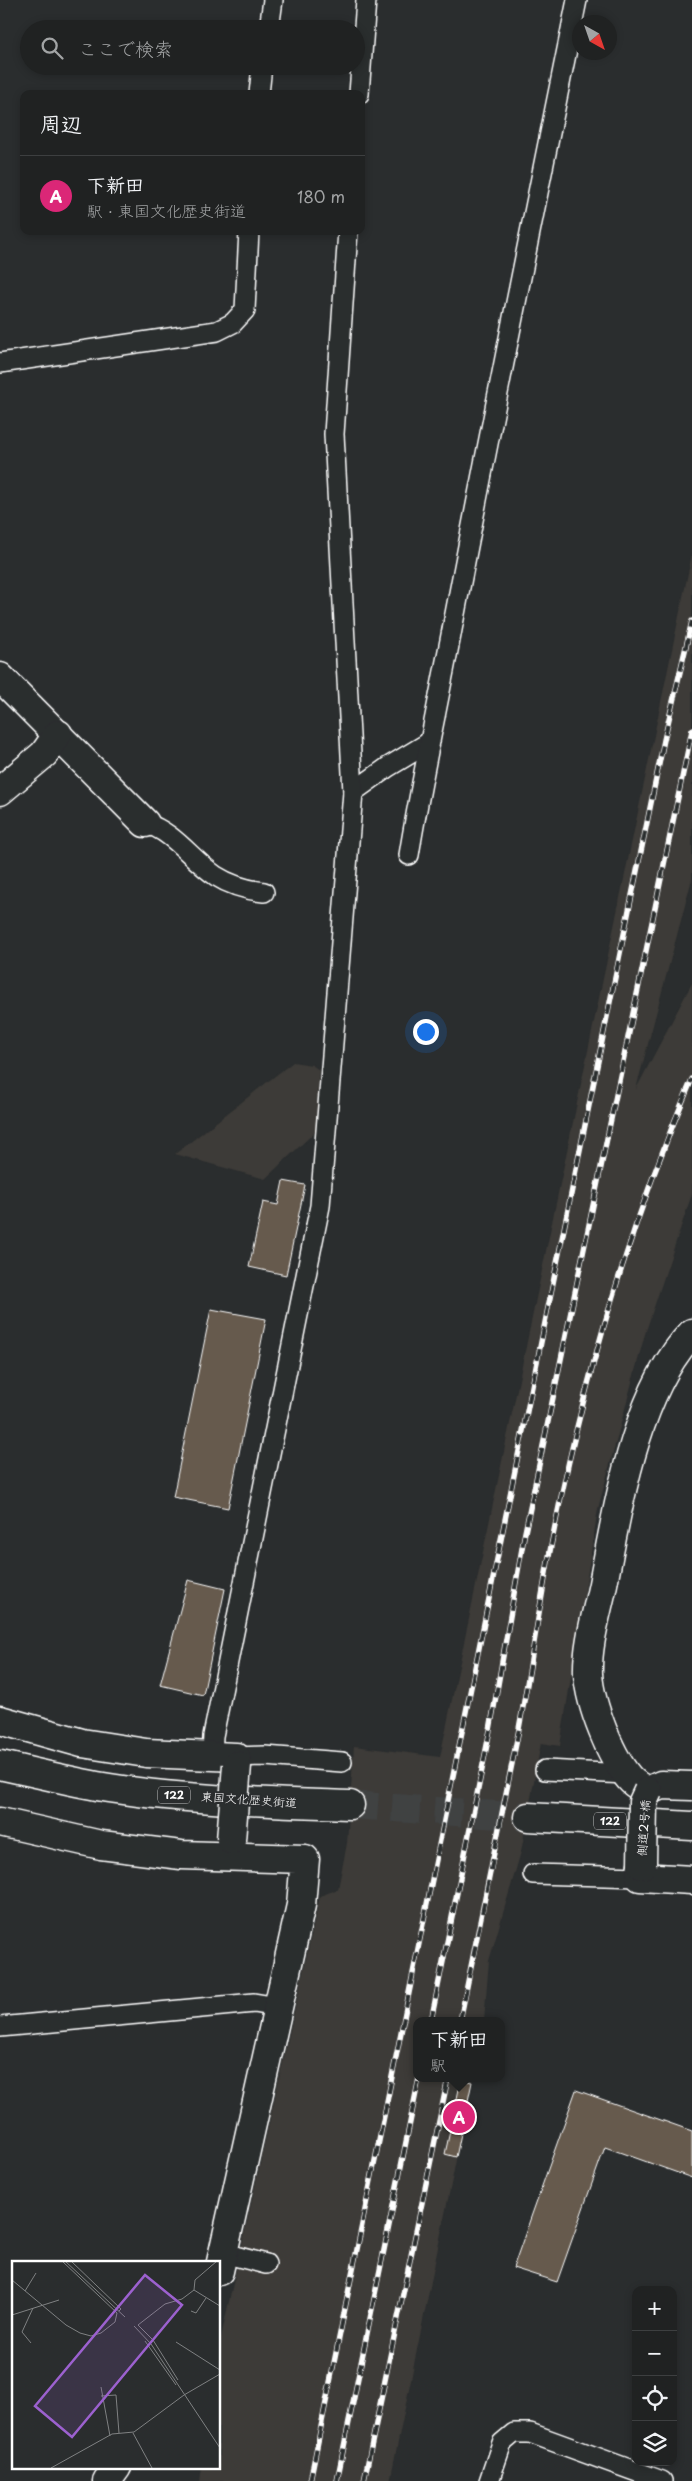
<!DOCTYPE html>
<html lang="ja">
<head>
<meta charset="utf-8">
<style>
	:root { --surface:#202222; --page:#282a2a; --text:#f1f3f6; --muted:#a2a4a5; --line:#3d3f40; --accent:#db2777 }
	body { margin:0; font-family:"Playpen Sans","Klee One",sans-serif; background:var(--page); color:var(--text) }
	.controls { position:absolute; right:15px; bottom:15px; display:grid; overflow:hidden; border-radius:10px; box-shadow:0 2px 8px #0003 }
	.controls button { width:45px; height:45px; display:grid; place-items:center; padding:0; border:0; border-bottom:1px solid var(--line); background:var(--surface); color:var(--text); font:25px sans-serif }
	.compass { position:absolute; left:572px; top:15px; width:45px; height:45px; border-radius:50%; background:var(--surface); box-shadow:0 2px 8px #0003; rotate:140deg }
	.you { position:absolute; left:425px; top:1031px; width:18px; height:18px; margin:-12px; border:4px solid #fff; border-radius:50%; background:#1a73e8; box-shadow:0 0 0 8px #1a73e833 }
	.badge { display:grid; place-items:center; width:32px; height:32px; border-radius:50%; background:var(--accent); color:#fff; font-size:16px; font-weight:700 }
	.pin { position:absolute; translate:-50% -50%; border:2px solid #fff; box-shadow:0 1px 5px #0006 }
	.popup { position:absolute; left:413px; top:2017px; width:92px; height:65px; box-sizing:border-box; display:grid; place-content:center; border-radius:10px; background:var(--surface); filter:drop-shadow(0 1px 4px #0005); font-size:16px; white-space:nowrap; color:var(--muted) }
	.popup b { font-size:19px; color:var(--text) }
	.popup::after { content:''; position:absolute; left:50%; top:100%; margin-left:-10px; border:10px solid transparent; border-top-color:var(--surface) }
	.list { margin:0; padding:0; list-style:none }
	h2 { display:flex; justify-content:space-between; align-items:center; height:65px; margin:0; padding:0 20px; font-size:21px }
	h2 small { font-size:16px; font-weight:400; color:var(--muted) }
	.list li { display:grid; grid-template-columns:32px 1fr auto; gap:15px; align-items:center; box-sizing:border-box; height:80px; padding:0 20px; border-top:1px solid var(--line) }
	.list b { display:block; font-size:19px; white-space:nowrap }
	.list p { margin:0; font-size:16px; white-space:nowrap; color:var(--muted) }
	.list em { font-size:16px; font-style:normal; color:var(--muted) }
	.icon { flex:none; width:28px; height:28px; fill:none; stroke:currentColor; stroke-width:2; stroke-linecap:round; stroke-linejoin:round }
	.map { position:relative; flex:none; width:692px; height:2481px; overflow:hidden }
	.search { position:absolute; background:var(--surface); box-shadow:0 2px 8px #0003; left:20px; top:20px; width:345px; height:55px; display:flex; align-items:center; gap:12px; box-sizing:border-box; padding:0 18px; border-radius:28px; color:var(--muted); font-size:19px }
	.panel { position:absolute; background:var(--surface); box-shadow:0 2px 8px #0003; left:20px; top:90px; width:345px; height:145px; border-radius:10px }
	.map>svg:first-child { display:block }
</style>
</head>
<body>
<div class="map">
<svg width="692" height="2481" viewBox="0 0 692 2481">
	<rect width="100%" height="100%" fill="#2a2d2e"/>
	<filter id="ink" filterUnits="userSpaceOnUse"><feTurbulence type="fractalNoise" baseFrequency=".02" numOctaves="2"/><feDisplacementMap in="SourceGraphic" scale="10" xChannelSelector="R" yChannelSelector="G"/><feConvolveMatrix kernelMatrix="1 2 1 2 8 2 1 2 1" color-interpolation-filters="sRGB"/></filter>
	<g filter="url(#ink)">
		<g fill="#3c3a37">
			<polygon points="692,554 692,879 636,1089 692,983 692,1194 645,1334 598,1509 560,1746 541,1743 521,1852 489,1961 484,2021 416,2021 416,2078 473,2078 390,2481 200,2481 202,2467 219,2467 219,2346 320,1896 338,1889 347,1843 354,1746 440,1757"/>
			<polygon points="293,1062 312,1065 319,1070 316,1131 265,1179 175,1154"/>
		</g>
		<g fill="#665a4d" stroke="#fff">
			<polygon points="283,1181 305,1185 286,1275 249,1267 263,1202 278,1205"/>
			<polygon points="211,1309 266,1319 228,1508 173,1497"/>
			<polygon points="188,1580 225,1589 203,1695 160,1685"/>
			<polygon points="461,2080 472,2082 456,2157 445,2154"/>
			<polygon points="576,2090 692,2131 692,2178 605,2147 557,2282 513,2268"/>
		</g>
		<g fill="none" stroke-linecap="round" stroke-linejoin="round">
			<polyline stroke="#3f4243" stroke-width="28" stroke-dasharray="28 14" stroke-linecap="butt" points="350,1805 528,1817"/>
			<defs>
				<g id="lane">
					<polyline points="269,29 273,0"/>
					<polyline points="259,94 262,66"/>
					<polyline points="359,94 366,0"/>
					<polyline points="0,363 217,331 233,323 245,310 249,231"/>
					<polyline points="353,792 388,767 428,743"/>
					<path d="M145,823C174,832 191,859 216,876C230,885 248,890 264,892"/>
					<path d="M409,855C421,781 437,709 451,635C491,423 534,212 577,0"/>
					<polyline points="212,1756 213,1736 320,1206 353,792 334,434 348,231"/>
					<polyline points="236,1757 265,1756 342,1762"/>
					<polyline points="545,1770 626,1774"/>
					<polyline points="533,1874 640,1877"/>
					<polyline points="0,2027 254,2003 278,2007"/>
					<polyline points="223,2253 266,2264"/>
					<polyline points="489,2481 502,2443 514,2433 530,2433 662,2481"/>
				</g>
				<g id="street">
					<polyline points="0,677 145,823"/>
					<polyline points="0,791 44,754 58,734"/>
					<path d="M692,1333C636,1391 618,1507 603,1584C597,1613 587,1644 588,1674C590,1704 611,1760 632,1781C637,1786 642,1788 648,1791L661,1785L692,1786"/>
					<polyline points="0,1720 82,1743 146,1753 236,1757 237,1765"/>
					<polyline points="0,1822 101,1845 181,1855 305,1859 301,1905 219,2271"/>
					<polyline points="642,1865 640,1877 692,1880"/>
					<polyline points="107,2481 117,2467"/>
				</g>
				<g id="highway">
					<path d="M0,1765C32,1772 64,1780 97,1786C180,1800 266,1802 350,1805"/>
					<polyline points="528,1817 692,1826"/>
				</g>
			</defs>
			<use href="#lane" stroke="#fff" stroke-width="22"/>
			<use href="#street" stroke="#fff" stroke-width="31"/>
			<use href="#highway" stroke="#fff" stroke-width="31"/>
			<use href="#lane" stroke="#2a2d2e" stroke-width="19"/>
			<use href="#street" stroke="#2a2d2e" stroke-width="28"/>
			<use href="#highway" stroke="#2a2d2e" stroke-width="28"/>
			<defs>
				<g id="rail">
					<polyline points="431,2021 490,1730 524,1537 692,730"/>
					<path d="M460,2021C480,1925 499,1829 518,1734C530,1671 539,1608 551,1546C582,1387 628,1228 692,1079"/>
					<polyline points="310,2481 609,1007 664,740 692,621"/>
					<polyline points="337,2481 419,2078"/>
					<polyline points="364,2481 448,2078"/>
				</g>
			</defs>
			<use href="#rail" stroke="#fff" stroke-width="5.5"/>
			<use href="#rail" stroke="#2a2d2e" stroke-width="4" stroke-dasharray="11" stroke-linecap="butt"/>
			<defs>
				<g id="street-bridge">
					<polyline points="231,1840 237,1765"/>
					<polyline points="642,1865 643,1802 648,1791"/>
				</g>
			</defs>
			<use href="#street-bridge" stroke="#fff" stroke-width="31" stroke-linecap="butt"/>
			<use href="#street-bridge" stroke="#2a2d2e" stroke-width="28"/>
		</g>
	</g>
	<g text-anchor="middle" stroke-width="4" stroke-linejoin="round" paint-order="stroke">
		<g fill="#2a2d2e" stroke="#bfc0c0" stroke-width="1">
			<rect x="158" y="1786.5" width="32" height="17" rx="4"/>
			<rect x="594" y="1812.5" width="32" height="17" rx="4"/>
		</g>
		<g font-size="11" font-weight="bold" fill="#fff">
			<text x="174" y="1799">122</text>
			<text x="610" y="1825">122</text>
		</g>
		<g font-size="12" fill="#fff" stroke="#2a2d2e">
			<text transform="translate(249 1800) rotate(4)" y="4">東国文化歴史街道</text>
			<text transform="translate(644 1828) rotate(-86)" y="4">側道2号橋</text>
		</g>
	</g>
	<g transform="translate(12 2261)">
		<rect width="208" height="208" fill="#2a2d2e"/>
		<path fill="none" stroke="#7f8182" stroke-width="1" d="M50,0L105,52M53,0L113,56M59,0L109,48L107,50M0,19L54,64L68,72L79,75L89,72L103,61L105,52M182,29L183,19L205,0M182,29L208,45M13,30L24,12M179,50L184,52L194,37M0,54L47,39M122,65L139,83L208,187M133,80L164,124M164,81L208,109M19,82L10,71L21,47M166,119L141,79L126,64L153,43L170,38L182,29M89,126L98,175M89,135L104,134L107,172M121,172L140,207M39,207L100,173L122,171L172,134L208,113"/>
		<path fill="#9c61cf" fill-opacity="0.15" stroke="#9c61cf" stroke-width="2.5" d="M133,14L170,44L60,176L23,145Z"/>
		<rect width="208" height="208" fill="none" stroke="#fff" stroke-width="2.5"/>
	</g>
</svg>
<div class="controls">
<button>+</button>
<button>−</button>
<button><svg class="icon" aria-label="locate" viewBox="0 0 24 24"><circle cx="12" cy="12" r="6"/><path d="M12 2v4M12 18v4M2 12h4M18 12h4"/></svg></button>
<button><svg class="icon" aria-label="layers" viewBox="0 0 24 24"><path d="M12 4l9 5-9 5-9-5zM3 14l9 5 9-5"/></svg></button>
</div>
<svg class="compass" viewBox="-18 -18 36 36"><path d="M0-13l5 13h-10z" fill="#e53935"/><path d="M0 13l5-13h-10z" fill="#a2a4a5"/></svg>
<div class="you"></div>
<div class="pin badge" style="left:459px;top:2117px">A</div>
<div class="popup"><b>下新田</b>駅</div>
<div class="search"><svg class="icon" aria-label="search" viewBox="0 0 24 24"><circle cx="10" cy="10" r="6"/><path d="M15 15l6 6"/></svg>ここで検索</div>
<section class="panel">
<h2>周辺<small></small></h2>
<ul class="list">
<li><span class="badge">A</span><div><b>下新田</b><p>駅 · 東国文化歴史街道</p></div><em>180 m</em></li>
</ul>
</section>
</div>
</body>
</html>
